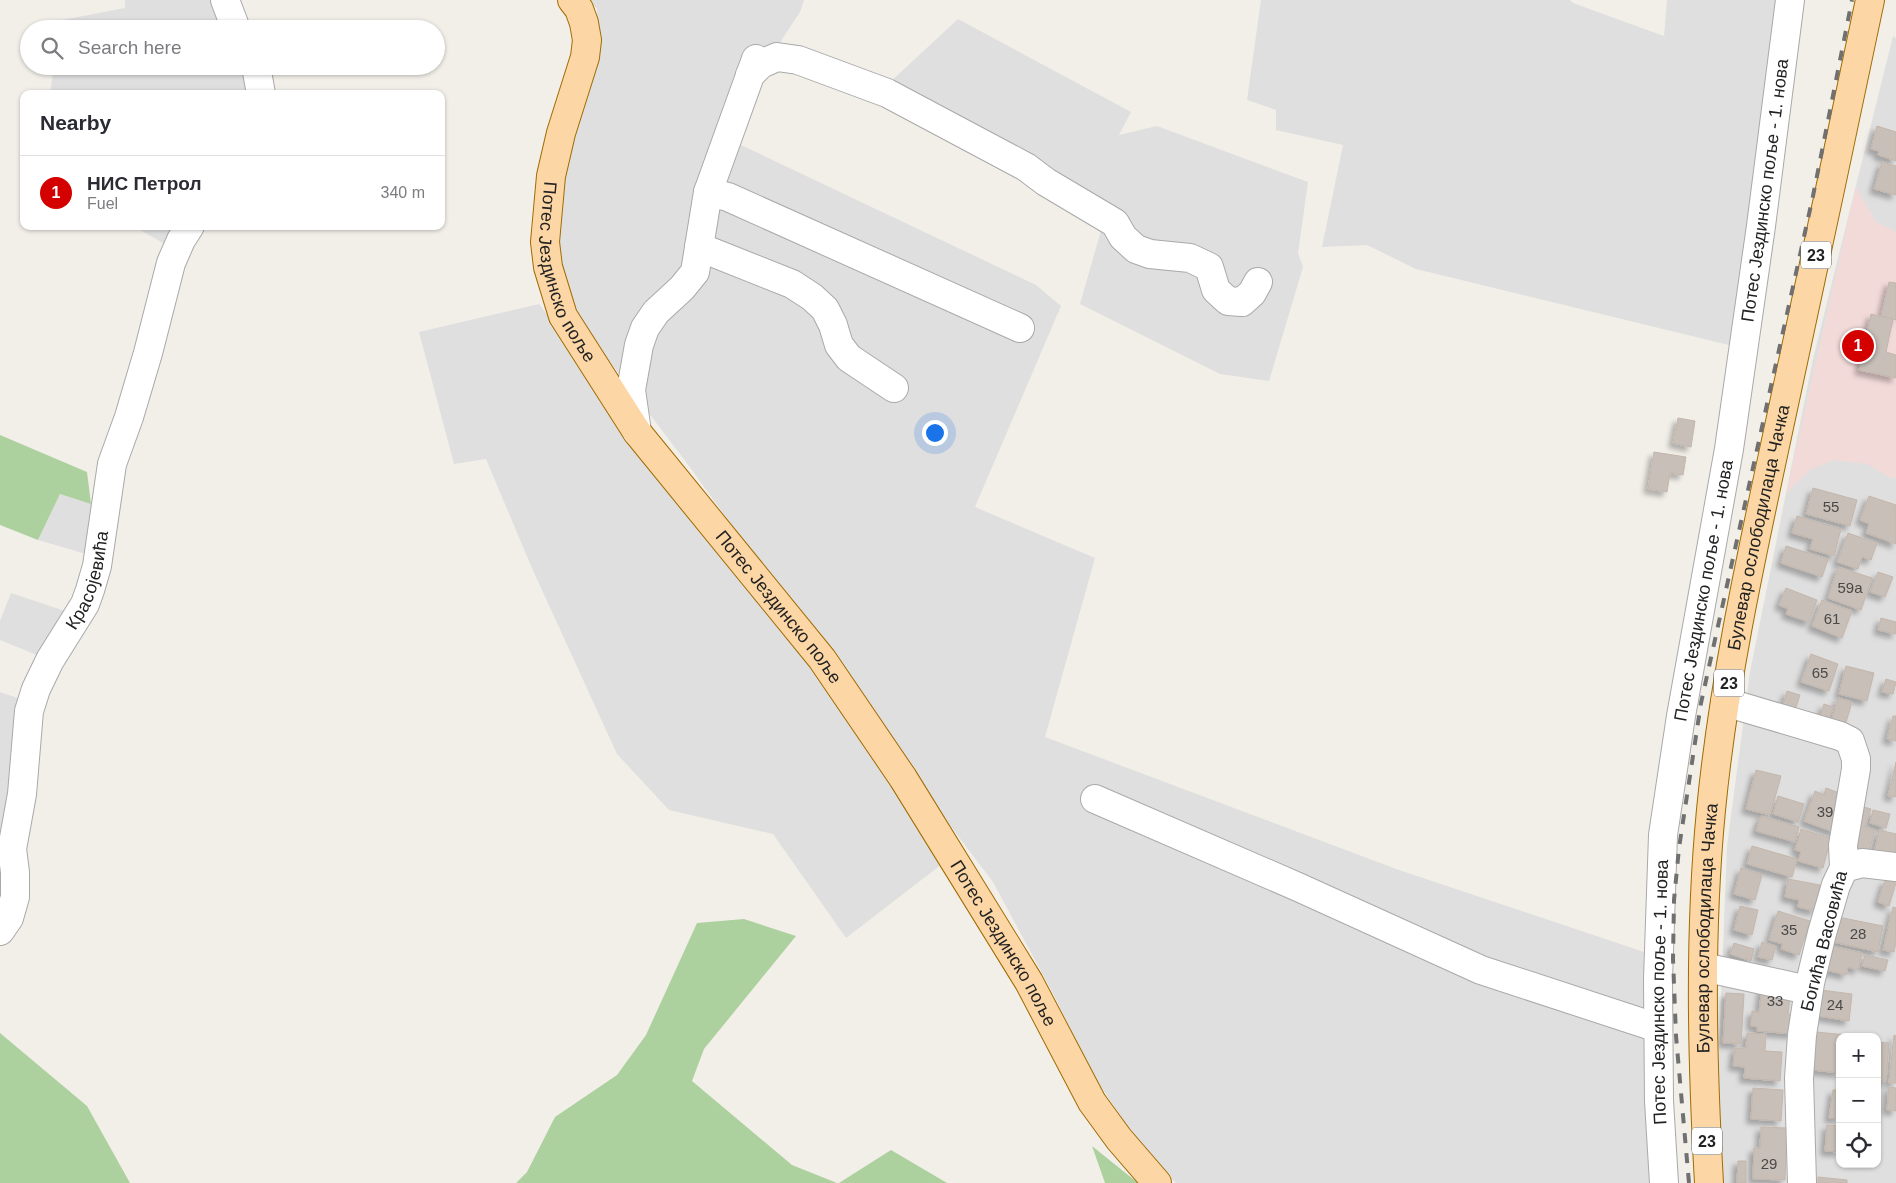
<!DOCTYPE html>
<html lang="en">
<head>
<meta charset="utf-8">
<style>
	:root { --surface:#fff; --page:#f2f2f3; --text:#2b2b33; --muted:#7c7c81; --line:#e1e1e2; --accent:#d40000 }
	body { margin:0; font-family:Arial,sans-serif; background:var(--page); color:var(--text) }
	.controls { position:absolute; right:15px; bottom:15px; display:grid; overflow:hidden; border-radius:10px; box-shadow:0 1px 4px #0004 }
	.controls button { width:45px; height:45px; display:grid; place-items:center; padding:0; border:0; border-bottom:1px solid var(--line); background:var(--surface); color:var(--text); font:25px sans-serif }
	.you { position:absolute; left:934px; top:432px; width:18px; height:18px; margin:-12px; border:4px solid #fff; border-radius:50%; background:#1a73e8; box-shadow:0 0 0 8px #1a73e833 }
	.badge { display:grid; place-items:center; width:32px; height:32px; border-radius:50%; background:var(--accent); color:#fff; font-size:16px; font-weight:700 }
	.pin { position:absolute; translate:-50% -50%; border:2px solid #fff; box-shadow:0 1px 5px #0006 }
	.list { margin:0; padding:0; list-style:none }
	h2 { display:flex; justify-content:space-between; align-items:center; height:65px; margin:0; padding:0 20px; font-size:21px }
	h2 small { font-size:16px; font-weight:400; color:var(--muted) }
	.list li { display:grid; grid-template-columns:32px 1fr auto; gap:15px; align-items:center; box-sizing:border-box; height:75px; padding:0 20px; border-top:1px solid var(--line) }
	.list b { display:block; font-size:19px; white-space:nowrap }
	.list p { margin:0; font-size:16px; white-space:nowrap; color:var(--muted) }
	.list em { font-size:16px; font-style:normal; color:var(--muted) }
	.icon { flex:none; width:28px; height:28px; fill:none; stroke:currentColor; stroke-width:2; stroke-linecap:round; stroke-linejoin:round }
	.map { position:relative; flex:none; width:1896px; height:1183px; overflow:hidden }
	.search { position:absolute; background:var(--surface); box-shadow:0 1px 4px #0004; left:20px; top:20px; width:425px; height:55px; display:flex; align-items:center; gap:12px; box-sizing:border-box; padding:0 18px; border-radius:28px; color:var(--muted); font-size:19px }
	.panel { position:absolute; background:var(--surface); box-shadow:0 1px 4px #0004; left:20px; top:90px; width:425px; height:140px; border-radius:10px }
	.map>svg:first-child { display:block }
</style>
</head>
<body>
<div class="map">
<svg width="1896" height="1183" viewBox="0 0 1896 1183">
	<defs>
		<filter id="shadow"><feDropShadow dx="-4.5" dy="4.5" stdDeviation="2.5" flood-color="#0004"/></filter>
	</defs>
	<rect width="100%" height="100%" fill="#f2efe9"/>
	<g fill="#e0dfdf" fill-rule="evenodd">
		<polygon points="125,0 225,0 233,29 60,29 62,20 125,8"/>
		<polygon points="583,0 804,0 800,12 764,67 739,144 1036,285 1061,306 975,507 1095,558 1045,737 1399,870 1653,955 1655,1183 1176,1183 1151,1160 1090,1071 1057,1001 993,882 910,773 689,466 572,312 555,256 562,175 597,33 597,8"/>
		<polygon points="1261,0 1570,0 1573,3 1664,36 1667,0 1783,0 1737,347 1416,269 1367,245 1322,247 1343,145 1276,130 1276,110 1247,100"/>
		<polygon points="958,19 1131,112 1119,135 1157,126 1308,182 1298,253 1303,267 1269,381 1220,374 1080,304 1102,227 874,97"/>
		<path d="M1893,36L1896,38V1183H1723L1717,1098L1727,846L1750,672L1813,359ZM1840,1037H1877V1164H1840Z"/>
		<polygon points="54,66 243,66 249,94 50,94"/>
		<polygon points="133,226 186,226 172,248"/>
		<polygon points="539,304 806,652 946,861 846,938 773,834 669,810 617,754 531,566 486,459 454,464 419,332"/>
		<polygon points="60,494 108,509 100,558 38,540"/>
		<polygon points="11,593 77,615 49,660 0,640 0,621"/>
		<polygon points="0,692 32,703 0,924"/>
	</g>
	<polygon fill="#f2dad9" points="1856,187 1876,222 1896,232 1896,477 1892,479 1867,464 1834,460 1810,470 1786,493"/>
	<g fill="#add19e">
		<polygon points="0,435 87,472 91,504 60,494 38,540 0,525"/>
		<polygon points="744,919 796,936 704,1049 692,1081 792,1165 837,1183 516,1183 527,1172 555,1117 617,1075 646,1035 697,923"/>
		<polygon points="0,1033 87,1106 130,1183 0,1183"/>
		<polygon points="1092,1146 1138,1183 1105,1183"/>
		<polygon points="891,1150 947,1183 839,1183"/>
	</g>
	<g fill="#c7bfb8" stroke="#c4b6ab" filter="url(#shadow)">
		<polygon points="1877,126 1896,132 1896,161 1878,155 1879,151 1871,149"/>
		<polygon points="1882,162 1896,166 1896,195 1874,189"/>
		<polygon points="1889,282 1896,283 1896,320 1881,317"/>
		<polygon points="1871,314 1893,319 1886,352 1896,355 1896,378 1859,370"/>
		<polygon points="1678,418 1695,421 1691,447 1673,443"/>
		<polygon points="1654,452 1686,457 1683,475 1670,473 1667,492 1648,489"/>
		<polygon points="1813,488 1857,500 1850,526 1806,514"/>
		<polygon points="1869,496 1896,505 1896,544 1866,533 1869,524 1860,520"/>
		<polygon points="1797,516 1841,529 1834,556 1810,549 1813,539 1792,533"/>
		<polygon points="1848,533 1877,543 1871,560 1862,557 1858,569 1837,562"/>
		<polygon points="1786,546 1828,559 1822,577 1781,563"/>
		<polygon points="1838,567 1872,578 1861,610 1828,598"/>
		<polygon points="1878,572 1893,577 1885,597 1870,592"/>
		<polygon points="1786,588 1817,600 1809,622 1786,614 1788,609 1779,605"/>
		<polygon points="1822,600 1852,611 1842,638 1812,626"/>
		<polygon points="1881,618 1896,622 1896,634 1878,630"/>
		<polygon points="1811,654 1838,664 1829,691 1801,682"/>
		<polygon points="1846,666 1874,673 1867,701 1839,694"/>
		<polygon points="1886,679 1896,682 1893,694 1882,692"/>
		<polygon points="1787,691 1800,695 1793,716 1781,712"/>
		<polygon points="1838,698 1852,702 1844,729 1830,725"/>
		<polygon points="1824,704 1833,707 1828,723 1819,721"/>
		<polygon points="1893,716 1896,716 1896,741 1887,739"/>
		<polygon points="1896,762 1896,797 1888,796"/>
		<polygon points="1756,770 1781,776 1770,815 1746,809"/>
		<polygon points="1826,788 1842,794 1836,833 1804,821 1815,791 1824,795"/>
		<polygon points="1778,796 1804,804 1798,822 1773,814"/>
		<polygon points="1860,806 1871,809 1865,827 1875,830 1869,853 1848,848"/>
		<polygon points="1873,810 1890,814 1886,828 1870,823"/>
		<polygon points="1761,816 1799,827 1795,842 1756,831"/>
		<polygon points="1801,829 1831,838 1823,868 1798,861 1801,852 1795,850"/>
		<polygon points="1879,830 1896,834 1896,864 1873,858"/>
		<polygon points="1752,846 1797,859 1792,877 1747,864"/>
		<polygon points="1741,868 1762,875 1755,900 1734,894"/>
		<polygon points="1788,879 1820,885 1815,911 1798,907 1799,900 1785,897"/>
		<polygon points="1885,880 1896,883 1889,906 1878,902"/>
		<polygon points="1740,906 1758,910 1752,935 1734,930"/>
		<polygon points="1893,907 1896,908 1896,942 1894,952 1883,950"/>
		<polygon points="1778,911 1810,921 1799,955 1781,949 1783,944 1769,940"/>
		<polygon points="1838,917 1883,926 1878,952 1833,942"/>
		<polygon points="1762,942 1776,946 1772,960 1758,957"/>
		<polygon points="1734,943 1754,949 1751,961 1730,954"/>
		<polygon points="1832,946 1862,953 1858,970 1848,967 1846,975 1826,970"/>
		<polygon points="1865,955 1888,960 1885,971 1862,966"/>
		<polygon points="1762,987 1791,990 1788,1014 1795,1015 1794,1034 1757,1031 1758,1027 1751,1026 1752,1011 1759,1012"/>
		<polygon points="1821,990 1852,994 1849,1021 1818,1016"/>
		<polygon points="1726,993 1744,994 1741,1044 1723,1043"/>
		<polygon points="1816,1032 1848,1035 1840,1037 1840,1073 1812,1070"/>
		<polygon points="1747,1033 1766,1034 1765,1051 1782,1052 1780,1081 1744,1078 1745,1067 1733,1066 1735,1048 1746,1048"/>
		<polygon points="1894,1035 1896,1036 1896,1083 1889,1083"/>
		<polygon points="1877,1042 1889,1043 1886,1081 1877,1080"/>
		<polygon points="1889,1087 1896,1088 1896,1111 1887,1110"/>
		<polygon points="1753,1088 1783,1090 1781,1121 1751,1119"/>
		<polygon points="1833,1090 1840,1090 1840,1119 1829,1118"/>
		<polygon points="1827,1125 1840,1126 1840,1152 1825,1151"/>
		<polygon points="1761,1127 1787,1128 1785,1180 1753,1179 1754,1148 1760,1148"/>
		<polygon points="1738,1161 1746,1161 1746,1183 1737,1183"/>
		<polygon points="1818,1177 1847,1180 1847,1183 1818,1183"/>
	</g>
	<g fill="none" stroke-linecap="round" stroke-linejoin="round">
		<defs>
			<g id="minor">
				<polyline points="225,0 236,29"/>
				<polyline points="256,66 261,94"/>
				<polyline points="750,75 761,64 777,57 798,60 887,93 1026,167 1046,182 1115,223 1123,237 1136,249 1150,254 1190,258 1209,267 1216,290 1228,301 1242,302 1252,293 1258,282"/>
				<polyline points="708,192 728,197 1020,328"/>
				<polyline points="699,247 792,284 812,297 825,309 833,325 839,345 849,358 894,388"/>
				<polyline points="637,432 631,390 639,345 645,328 656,312 682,288 695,272 708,192 756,59"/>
				<polyline points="1725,702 1840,736 1850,741 1856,759 1856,769 1843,845 1844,868 1836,885 1822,933 1810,983 1802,1035 1799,1078 1802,1183"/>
				<polyline points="1095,799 1298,887 1481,970 1658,1028"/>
				<polyline points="1844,868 1862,863 1896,867"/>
				<path id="s1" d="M0,931L9,918L15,897V872L12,849L22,794L29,711L36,689L50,660L85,604L90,590L97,566L112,464L129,417L148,353L171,263L181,240L190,226"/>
				<polyline points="1703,967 1808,990"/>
				<path id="s2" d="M1664,1183L1659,1101L1658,979L1663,835L1681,716L1729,449L1761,226L1790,0"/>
			</g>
			<g id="major">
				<path id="s3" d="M572,0L579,9L584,23L587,40L585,57L561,133L551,176L545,242L548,267L563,316L637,432L822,659L903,778L1029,982L1092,1102L1119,1139L1157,1183"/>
				<path id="s4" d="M1709,1183C1702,1059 1699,934 1711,810C1724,676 1754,544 1782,413C1812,275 1841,138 1870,0"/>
			</g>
		</defs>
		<use href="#minor" stroke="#a9a9a9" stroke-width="30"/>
		<use href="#major" stroke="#a06b00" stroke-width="30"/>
		<use href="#minor" stroke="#fff" stroke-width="28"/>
		<use href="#major" stroke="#fcd6a4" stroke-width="28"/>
		<polyline stroke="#707070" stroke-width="4" stroke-dasharray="10 10" stroke-linecap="butt" points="1689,1183 1676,1036 1673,959 1674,900 1679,848 1701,703 1813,196 1852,0"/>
	</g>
	<g text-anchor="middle" stroke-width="4" stroke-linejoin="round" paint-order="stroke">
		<g font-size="15" fill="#4b4948">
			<text x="1831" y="512">55</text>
			<text x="1850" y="593">59a</text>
			<text x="1832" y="624">61</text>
			<text x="1820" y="678">65</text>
			<text x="1825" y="817">39</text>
			<text x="1789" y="935">35</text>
			<text x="1858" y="939">28</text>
			<text x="1775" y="1006">33</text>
			<text x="1835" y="1010">24</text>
			<text x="1769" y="1169">29</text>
		</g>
		<g fill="#fff" stroke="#646464" stroke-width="1">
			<rect x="1801" y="241.5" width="30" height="27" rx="4"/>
			<rect x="1714" y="669.5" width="30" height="27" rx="4"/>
			<rect x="1692" y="1127.5" width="30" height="27" rx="4"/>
		</g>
		<g font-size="16" font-weight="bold" fill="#222">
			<text x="1816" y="261">23</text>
			<text x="1729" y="689">23</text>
			<text x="1707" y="1147">23</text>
		</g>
		<g font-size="18" fill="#222" stroke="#fff">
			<text dy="6" stroke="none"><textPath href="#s2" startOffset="1001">Потес Јездинско поље - 1. нова</textPath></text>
			<text dy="6" stroke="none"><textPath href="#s3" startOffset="285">Потес Јездинско поље</textPath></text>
			<text dy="6" stroke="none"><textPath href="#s4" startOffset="660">Булевар ослободилаца Чачка</textPath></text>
			<text dy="6" stroke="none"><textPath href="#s1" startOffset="370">Красојевића</textPath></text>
			<text dy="6" stroke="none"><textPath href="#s2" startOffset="596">Потес Јездинско поље - 1. нова</textPath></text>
			<text dy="6" stroke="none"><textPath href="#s3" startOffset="690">Потес Јездинско поље</textPath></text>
			<text dy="6" stroke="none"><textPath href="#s4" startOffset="255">Булевар ослободилаца Чачка</textPath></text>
			<text transform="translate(1824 941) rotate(-76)" y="6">Богића Васовића</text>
			<text dy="6" stroke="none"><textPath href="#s3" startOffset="1095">Потес Јездинско поље</textPath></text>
			<text dy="6" stroke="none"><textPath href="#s2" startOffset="191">Потес Јездинско поље - 1. нова</textPath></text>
		</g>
	</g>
</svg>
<div class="controls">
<button>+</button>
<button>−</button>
<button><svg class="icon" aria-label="locate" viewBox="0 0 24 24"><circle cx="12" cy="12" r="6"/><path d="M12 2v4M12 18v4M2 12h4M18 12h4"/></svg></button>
</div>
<div class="you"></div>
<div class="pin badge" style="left:1858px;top:346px">1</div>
<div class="search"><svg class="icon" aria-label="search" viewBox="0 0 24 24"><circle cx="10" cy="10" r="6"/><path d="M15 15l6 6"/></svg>Search here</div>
<section class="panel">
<h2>Nearby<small></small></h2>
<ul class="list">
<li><span class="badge">1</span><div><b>НИС Петрол</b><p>Fuel</p></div><em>340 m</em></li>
</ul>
</section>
</div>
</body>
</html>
